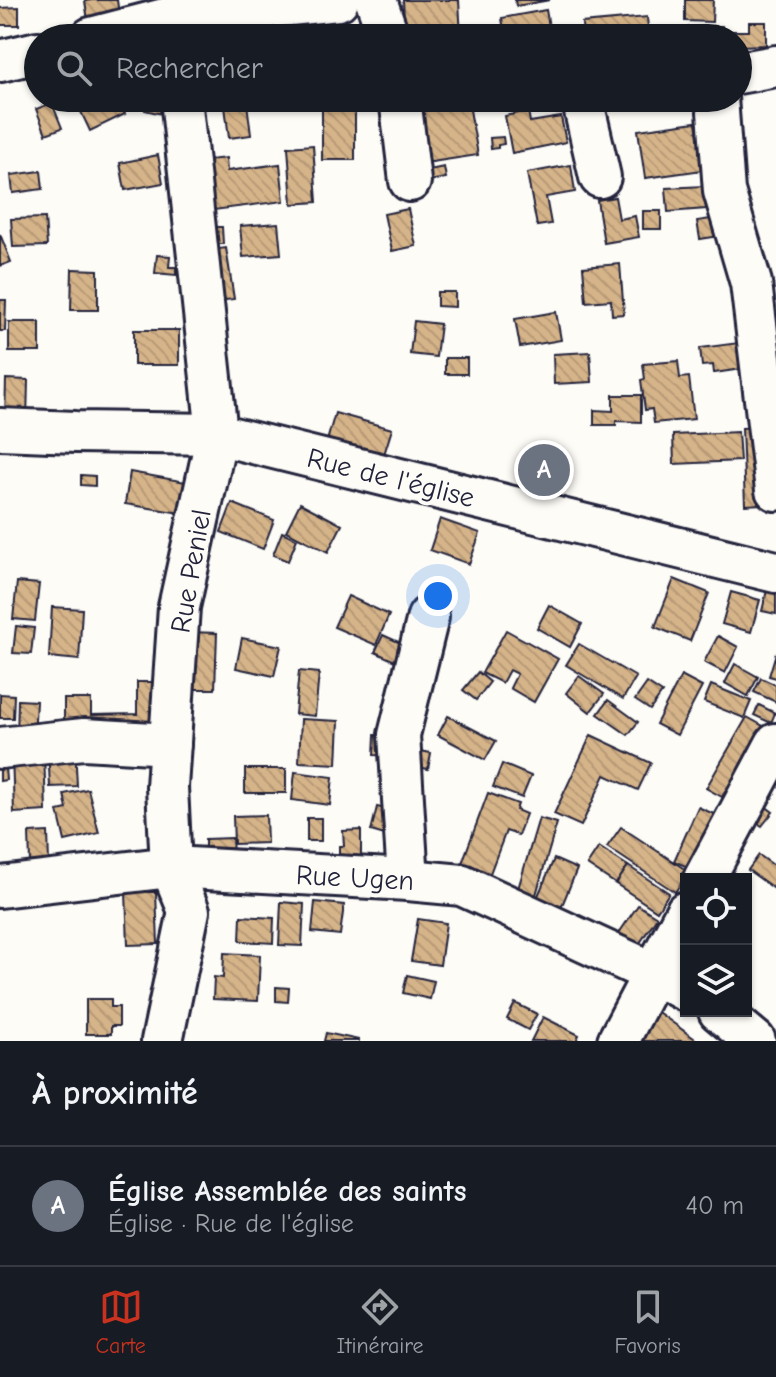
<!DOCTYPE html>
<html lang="fr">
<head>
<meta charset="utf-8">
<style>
	:root { --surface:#171b24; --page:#20242c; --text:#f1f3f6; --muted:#9ea1a6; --line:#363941; --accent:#c8321e }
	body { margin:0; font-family:"Comic Neue",sans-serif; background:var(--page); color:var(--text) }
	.controls { position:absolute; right:24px; bottom:24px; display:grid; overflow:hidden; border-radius:0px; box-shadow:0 2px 6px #0004 }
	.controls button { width:72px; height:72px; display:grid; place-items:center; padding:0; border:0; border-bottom:2px solid var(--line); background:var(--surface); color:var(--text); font:40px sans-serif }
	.you { position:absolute; left:438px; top:596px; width:28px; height:28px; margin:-20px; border:6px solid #fff; border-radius:50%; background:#1a73e8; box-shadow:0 0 0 12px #1a73e833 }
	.badge { display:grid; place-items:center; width:52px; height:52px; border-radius:50%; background:var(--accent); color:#fff; font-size:26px; font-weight:700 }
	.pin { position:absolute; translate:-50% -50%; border:4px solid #fff; box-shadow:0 2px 8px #0006 }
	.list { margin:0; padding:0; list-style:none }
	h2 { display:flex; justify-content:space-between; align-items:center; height:104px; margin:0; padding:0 32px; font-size:34px }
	h2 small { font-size:26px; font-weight:400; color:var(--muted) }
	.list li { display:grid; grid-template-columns:52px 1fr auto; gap:24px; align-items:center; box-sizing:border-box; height:120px; padding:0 32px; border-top:2px solid var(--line) }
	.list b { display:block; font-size:30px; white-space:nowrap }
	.list p { margin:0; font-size:26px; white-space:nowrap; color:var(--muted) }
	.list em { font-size:26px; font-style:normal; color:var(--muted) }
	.icon { flex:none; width:44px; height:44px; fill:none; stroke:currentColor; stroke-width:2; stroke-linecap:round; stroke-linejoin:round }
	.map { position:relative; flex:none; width:776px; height:1041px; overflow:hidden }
	.search { position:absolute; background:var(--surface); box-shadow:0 2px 6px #0004; left:24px; right:24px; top:24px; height:88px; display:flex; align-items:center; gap:20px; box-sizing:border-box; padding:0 28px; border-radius:44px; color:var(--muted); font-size:30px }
	.sheet { height:224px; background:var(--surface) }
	nav { display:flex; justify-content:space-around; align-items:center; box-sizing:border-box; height:112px; border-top:2px solid var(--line); background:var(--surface); font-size:22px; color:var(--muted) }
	nav a { display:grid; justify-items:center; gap:4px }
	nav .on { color:var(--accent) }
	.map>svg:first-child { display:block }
</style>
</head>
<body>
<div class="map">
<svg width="776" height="1041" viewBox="0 0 776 1041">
	<defs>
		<pattern id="building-back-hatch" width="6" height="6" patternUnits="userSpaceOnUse" patternTransform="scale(2)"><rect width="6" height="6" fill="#d6b489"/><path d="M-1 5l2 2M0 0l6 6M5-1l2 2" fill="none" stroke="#b79a77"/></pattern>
	</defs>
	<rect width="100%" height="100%" fill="#fdfcf7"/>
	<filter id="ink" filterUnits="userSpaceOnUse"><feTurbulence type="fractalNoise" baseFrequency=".0125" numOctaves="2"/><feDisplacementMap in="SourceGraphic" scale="16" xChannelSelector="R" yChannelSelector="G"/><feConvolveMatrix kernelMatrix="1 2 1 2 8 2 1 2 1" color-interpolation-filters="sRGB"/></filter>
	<g filter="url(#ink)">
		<g fill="url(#building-back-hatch)" stroke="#22223b" stroke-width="2">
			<polygon points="92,0 117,0 120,22 89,27 85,1"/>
			<polygon points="403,0 459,0 461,38 405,36"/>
			<polygon points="515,0 550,0 516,6"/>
			<polygon points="685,0 713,0 712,22 685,21"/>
			<polygon points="19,7 19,25 0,25 0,8"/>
			<polygon points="546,10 551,38 505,38 502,18"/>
			<polygon points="647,17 649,38 583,38 582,23"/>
			<polygon points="749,22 766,22 766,45 738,46 738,38 728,38 728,31 749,31"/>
			<polygon points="722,26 723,38 689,38 689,27"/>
			<polygon points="76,98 118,98 125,114 90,131 75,99"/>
			<polygon points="148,98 166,98 162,114 145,110"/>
			<polygon points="271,98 284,98 285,101 273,104"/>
			<polygon points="513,98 530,98 531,104 514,105"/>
			<polygon points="52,103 62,128 46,134 36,109"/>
			<polygon points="247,103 251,135 229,138 225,106"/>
			<polygon points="469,104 478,155 418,164 410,113"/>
			<polygon points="322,107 355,108 355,160 322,160"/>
			<polygon points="528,111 530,122 561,117 566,142 512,153 505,116"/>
			<polygon points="696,122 703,170 645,178 638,130"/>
			<polygon points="503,137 504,144 498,145 498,148 491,149 490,138"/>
			<polygon points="313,145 317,202 292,204 288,147"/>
			<polygon points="158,155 163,183 125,190 120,163"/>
			<polygon points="226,158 227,171 280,164 284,201 206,211 200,161"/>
			<polygon points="571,165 575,192 546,197 551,224 537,226 527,173"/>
			<polygon points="444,167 446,178 423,182 420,172"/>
			<polygon points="41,171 43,189 13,193 11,175"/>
			<polygon points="704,186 706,209 668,212 666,188"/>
			<polygon points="615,197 619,219 635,216 639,237 604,243 597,200"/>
			<polygon points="408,209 416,246 392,251 384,214"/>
			<rect x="643" y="211" width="18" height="18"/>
			<polygon points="45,218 47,246 13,247 11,219"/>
			<polygon points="718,218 720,236 700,239 697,221"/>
			<polygon points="278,223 281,254 243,257 240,226"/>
			<polygon points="207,227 222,227 223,244 207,244"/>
			<polygon points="0,234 11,262 0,266"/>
			<polygon points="226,248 234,299 219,301 211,250"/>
			<polygon points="157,255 170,256 169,267 176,267 176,275 155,273"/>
			<polygon points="620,264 624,314 612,315 611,300 586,302 583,267"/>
			<polygon points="72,269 98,270 98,310 71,310"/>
			<polygon points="437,292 455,292 455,307 437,306"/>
			<polygon points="0,300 6,300 5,331 0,331"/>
			<polygon points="556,312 561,340 520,347 515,319"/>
			<polygon points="414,321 440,324 436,357 410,354"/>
			<rect x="9" y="322" width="31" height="30"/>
			<rect x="134" y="330" width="45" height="35"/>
			<polygon points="746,342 749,368 714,373 713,365 702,366 700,348"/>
			<polygon points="590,352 592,382 554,384 553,354"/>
			<rect x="445" y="358" width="22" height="16"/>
			<polygon points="678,361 680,378 689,377 694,419 654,423 652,409 645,410 641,380 645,379 643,364"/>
			<polygon points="6,379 28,380 27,422 5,421"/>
			<polygon points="613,395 641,395 641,422 616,421 616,425 594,425 594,410 613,411"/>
			<polygon points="335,413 392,429 381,464 325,448"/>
			<polygon points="759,427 762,504 745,505 742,428"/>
			<polygon points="738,432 740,461 674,464 673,435"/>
			<polygon points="537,445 561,451 551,495 527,489"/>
			<polygon points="130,472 186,482 181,513 125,504"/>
			<polygon points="81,475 95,476 95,486 81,485"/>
			<polygon points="232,503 274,520 263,549 221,532"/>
			<polygon points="300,503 342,525 328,552 286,531"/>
			<polygon points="440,519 480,533 469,564 430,550"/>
			<polygon points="282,532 297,539 288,561 273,555"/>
			<polygon points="674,579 709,593 690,641 655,627"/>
			<polygon points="17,582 39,584 35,621 13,619"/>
			<polygon points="767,590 776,592 776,614 762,611"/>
			<polygon points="731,592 760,600 751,632 722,624"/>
			<polygon points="348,596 389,615 376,645 334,627"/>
			<polygon points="549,605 582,624 570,647 537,628"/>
			<polygon points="52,607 82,609 79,660 49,657"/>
			<polygon points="16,626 34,628 31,654 13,653"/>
			<polygon points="506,630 558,659 534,702 510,688 517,674 509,670 502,683 482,673"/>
			<polygon points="190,632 217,633 215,689 188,689"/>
			<polygon points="383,635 405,645 397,662 375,652"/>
			<polygon points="718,636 738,647 725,673 704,662"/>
			<polygon points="242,638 281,646 274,676 236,668"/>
			<polygon points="579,644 636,677 623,699 566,665"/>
			<polygon points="776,653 776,678 769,676"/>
			<polygon points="735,664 758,677 748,696 725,683"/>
			<polygon points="299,671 319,673 315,716 295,714"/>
			<polygon points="478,672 490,682 476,700 463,690"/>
			<polygon points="579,676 604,694 590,712 566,693"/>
			<polygon points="681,676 702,687 677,735 656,724"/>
			<polygon points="761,678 776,685 776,702 754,692"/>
			<polygon points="137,682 157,682 157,736 64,736 64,699 91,699 91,715 137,714"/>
			<polygon points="647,683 662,693 650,710 635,700"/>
			<polygon points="711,685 751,701 744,718 704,702"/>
			<polygon points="0,694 14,695 13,718 0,718"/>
			<polygon points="18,700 36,701 34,739 17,738"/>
			<polygon points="608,700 638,722 628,735 598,714"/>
			<polygon points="759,705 775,713 771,723 754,715"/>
			<polygon points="448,716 496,741 485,760 438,735"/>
			<polygon points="747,717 763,726 722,797 706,788"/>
			<polygon points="301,719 339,721 337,764 299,762"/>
			<polygon points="375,735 395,736 394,756 374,755"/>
			<polygon points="591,735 651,763 638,790 605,775 581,826 554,814"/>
			<polygon points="75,746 77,786 50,787 48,747"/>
			<polygon points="44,751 46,811 14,813 12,753"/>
			<polygon points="420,751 431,753 428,769 418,767"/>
			<polygon points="502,764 531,776 522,798 493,787"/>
			<polygon points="5,768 6,780 0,781 0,769"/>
			<rect x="245" y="769" width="41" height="24"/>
			<polygon points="295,772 333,777 330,805 292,800"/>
			<polygon points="88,789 99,833 65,841 58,811 67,809 64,794"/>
			<polygon points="488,793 518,804 516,810 526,814 518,835 506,831 489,876 461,866"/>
			<polygon points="761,803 773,812 762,826 750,818"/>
			<polygon points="377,807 395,811 388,836 371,831"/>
			<polygon points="698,807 723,818 699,872 674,861"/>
			<polygon points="266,815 267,843 234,844 233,816"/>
			<rect x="307" y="818" width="14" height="23"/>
			<polygon points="539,818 557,823 535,898 517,892"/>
			<polygon points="621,827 689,872 675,892 607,847"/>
			<polygon points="361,830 361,862 339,862 339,846 344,846 343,831"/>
			<polygon points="48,832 49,863 30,863 29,833"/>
			<polygon points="232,838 233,855 205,856 205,839"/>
			<polygon points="599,847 628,866 616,884 587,865"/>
			<polygon points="759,855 776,867 776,890 748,870"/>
			<polygon points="554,859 577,869 561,908 537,898"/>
			<polygon points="628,866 669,893 657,911 616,884"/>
			<polygon points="126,892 156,892 158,944 128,945"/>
			<polygon points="281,902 304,904 302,946 279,945"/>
			<polygon points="315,902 344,905 340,935 312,932"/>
			<polygon points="638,905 657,917 632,955 613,942"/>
			<polygon points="241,916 274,918 273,943 240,941"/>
			<polygon points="418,919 446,923 440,965 411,961"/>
			<polygon points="224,953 260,955 258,1001 213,999 214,977 223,978"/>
			<polygon points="407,975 434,981 430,999 403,993"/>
			<polygon points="276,987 289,988 288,1002 276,1001"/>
			<polygon points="86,999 111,999 111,1007 119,1007 119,1026 111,1026 111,1034 86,1034"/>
			<polygon points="515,1003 537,1014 528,1030 507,1019"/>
			<polygon points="655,1010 698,1041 633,1041"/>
			<polygon points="543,1017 579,1035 576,1041 531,1041"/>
			<polygon points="326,1033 359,1040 359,1041 324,1041"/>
		</g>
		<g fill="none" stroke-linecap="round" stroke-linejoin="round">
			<defs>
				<g id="minor">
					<polyline points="376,0 389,38"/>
					<polyline points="91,38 172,17 338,0"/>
					<polyline points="0,61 38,52"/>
					<polyline points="738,73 776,66"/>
					<polyline points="400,98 410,181"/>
					<polyline points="582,98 600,177"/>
					<polyline points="717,98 724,191 751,283 776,490"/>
					<polyline points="0,429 76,432 217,434 776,572"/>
					<polyline points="0,748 84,739 170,744"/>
					<polyline points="704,879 776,744"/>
					<polyline points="408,880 399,735 428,617"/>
					<polyline points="0,887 171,867 408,880 462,885 653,973 686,991"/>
					<polyline points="719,1011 755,1041"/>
					<polyline points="162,1041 189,911 171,867 167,787 179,607 217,434 181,98"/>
					<polyline points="618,1041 686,912"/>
				</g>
			</defs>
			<use href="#minor" stroke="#22223b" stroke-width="46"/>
			<use href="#minor" stroke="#fdfcf7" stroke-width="40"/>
		</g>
	</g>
	<g text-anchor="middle" stroke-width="8" stroke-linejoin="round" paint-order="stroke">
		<g font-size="28" fill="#22223b" stroke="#fdfcf7">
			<text transform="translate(391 477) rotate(14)" y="10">Rue de l'église</text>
			<text transform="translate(190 571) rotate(-80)" y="10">Rue Peniel</text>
			<text transform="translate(355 877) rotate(3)" y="10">Rue Ugen</text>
		</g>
	</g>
</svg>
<div class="controls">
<button><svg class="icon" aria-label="locate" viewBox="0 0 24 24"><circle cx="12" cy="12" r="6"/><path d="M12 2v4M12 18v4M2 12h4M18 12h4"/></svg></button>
<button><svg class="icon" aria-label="layers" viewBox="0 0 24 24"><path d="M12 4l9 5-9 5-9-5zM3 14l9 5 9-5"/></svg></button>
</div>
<div class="you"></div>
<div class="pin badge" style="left:544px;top:470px;background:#6b7280">A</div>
<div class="search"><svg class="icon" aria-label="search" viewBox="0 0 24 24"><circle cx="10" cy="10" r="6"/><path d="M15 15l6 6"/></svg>Rechercher</div>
</div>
<section class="sheet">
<h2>À proximité<small></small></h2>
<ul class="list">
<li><span class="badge" style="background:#6b7280">A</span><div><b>Église Assemblée des saints</b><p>Église · Rue de l'église</p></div><em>40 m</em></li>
</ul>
</section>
<nav>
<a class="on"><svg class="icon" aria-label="map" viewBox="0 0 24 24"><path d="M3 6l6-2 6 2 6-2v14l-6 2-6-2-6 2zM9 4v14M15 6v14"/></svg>Carte</a>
<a><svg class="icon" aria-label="directions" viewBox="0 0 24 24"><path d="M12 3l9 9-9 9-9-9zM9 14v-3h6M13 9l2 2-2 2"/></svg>Itinéraire</a>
<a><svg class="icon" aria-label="saved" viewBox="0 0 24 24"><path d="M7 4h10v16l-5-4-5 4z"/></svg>Favoris</a>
</nav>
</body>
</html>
